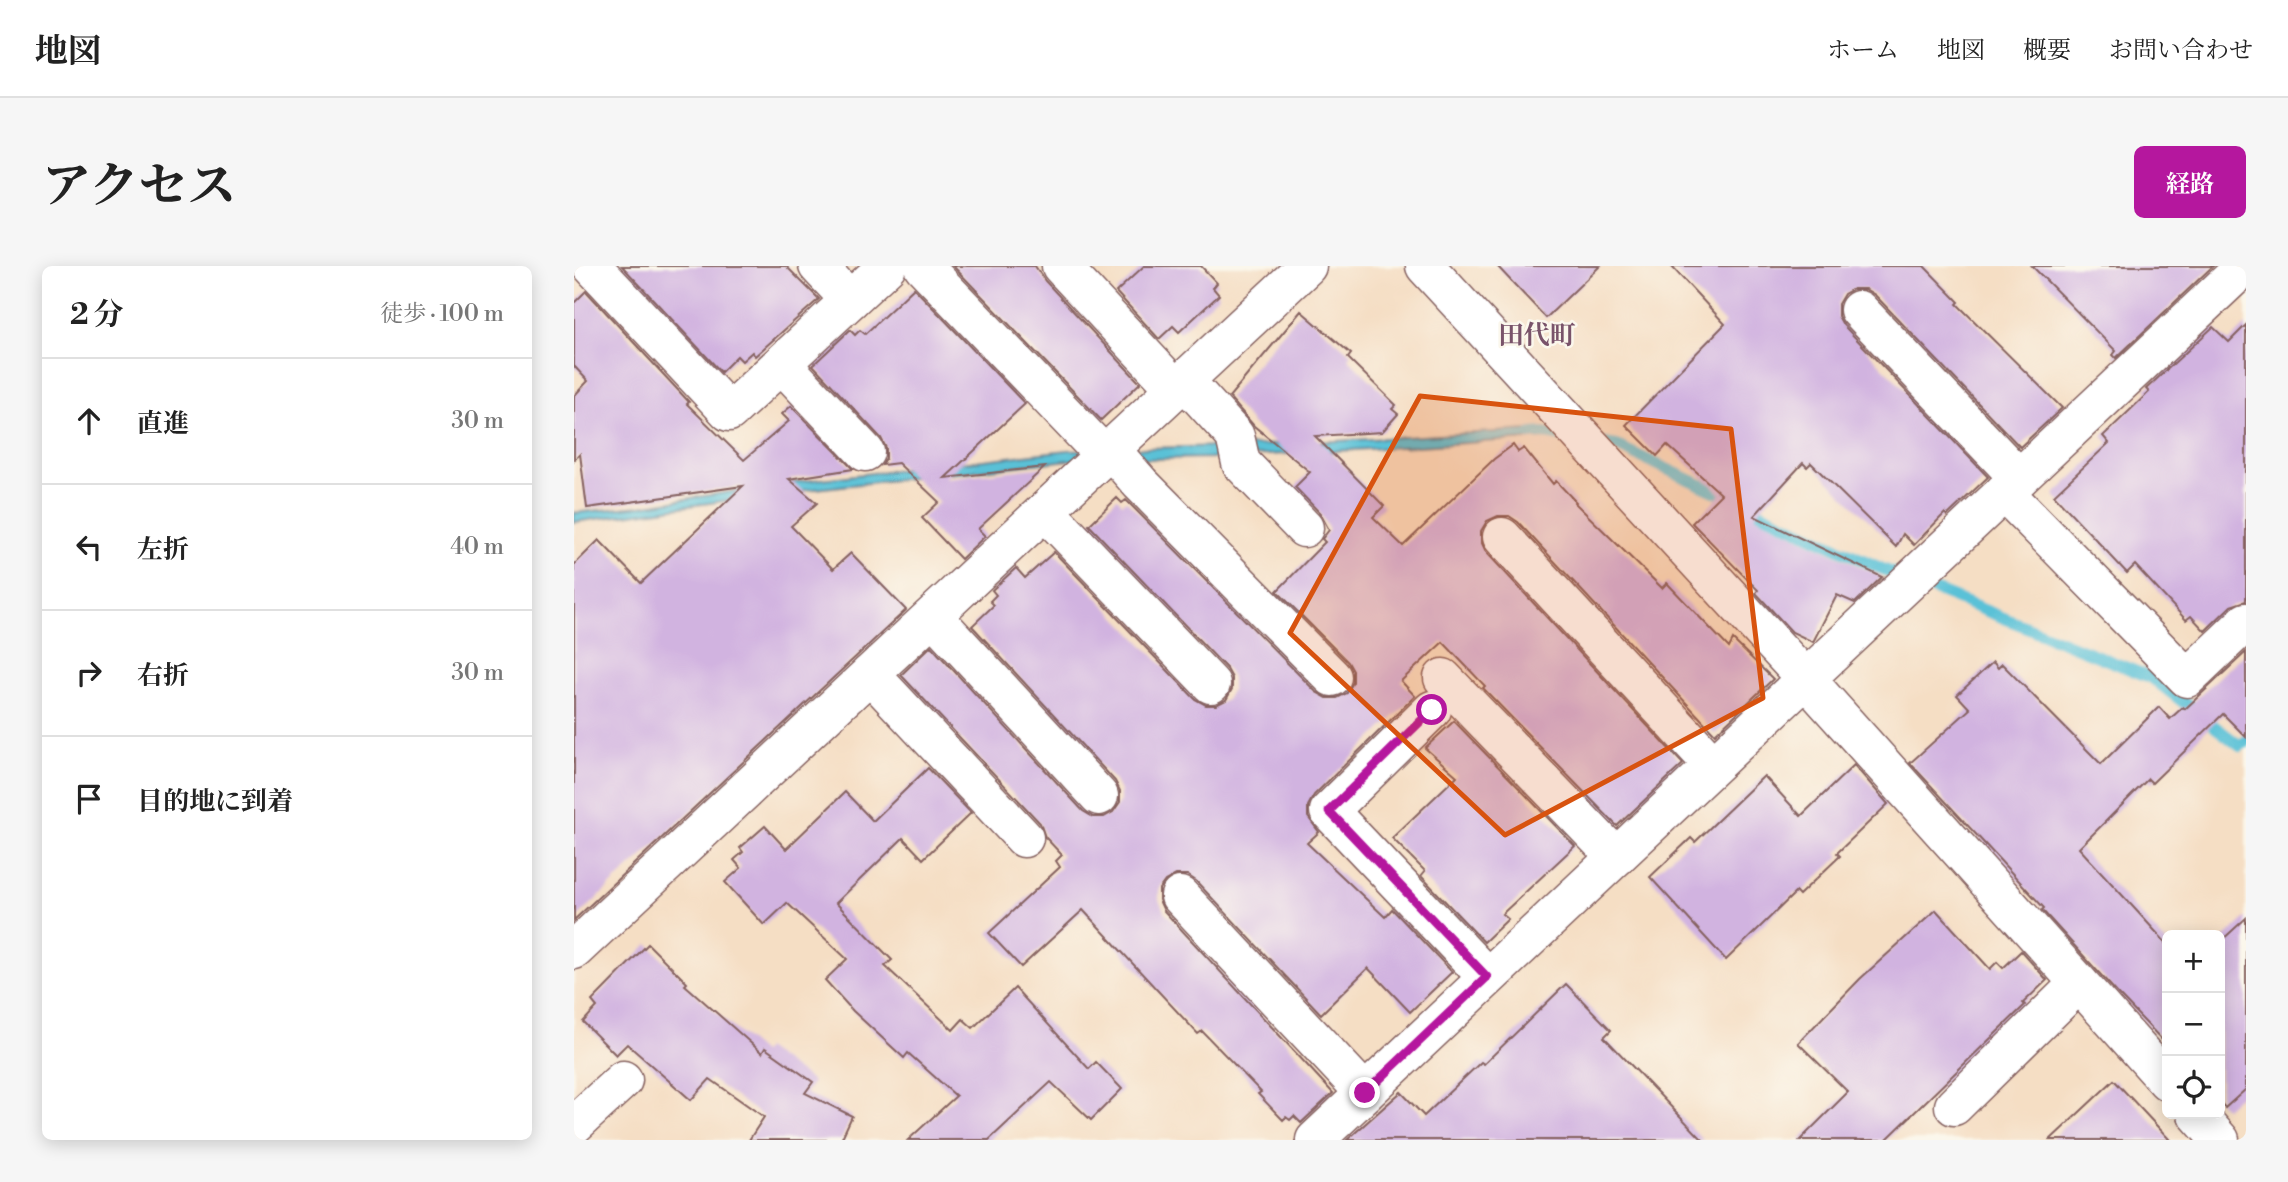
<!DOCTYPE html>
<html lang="ja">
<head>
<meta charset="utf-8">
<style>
	:root { --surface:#fff; --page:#f6f6f6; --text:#222; --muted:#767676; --line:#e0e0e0; --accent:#b5179e }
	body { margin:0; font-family:"Libre Bodoni","Noto Serif JP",serif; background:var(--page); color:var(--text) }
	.controls { position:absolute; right:21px; bottom:21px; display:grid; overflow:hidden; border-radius:10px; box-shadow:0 4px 18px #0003 }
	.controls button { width:63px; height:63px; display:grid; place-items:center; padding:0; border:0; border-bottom:2px solid var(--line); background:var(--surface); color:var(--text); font:35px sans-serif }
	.stop { position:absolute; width:21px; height:21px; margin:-16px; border:5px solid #b5179e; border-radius:50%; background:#fff }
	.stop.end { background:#b5179e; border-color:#fff; box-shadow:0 2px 7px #0008 }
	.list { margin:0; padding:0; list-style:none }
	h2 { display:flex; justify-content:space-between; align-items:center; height:91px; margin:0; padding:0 28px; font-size:30px }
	h2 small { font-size:23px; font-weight:400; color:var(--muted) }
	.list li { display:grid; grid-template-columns:46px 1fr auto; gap:21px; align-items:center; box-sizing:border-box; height:126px; padding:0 28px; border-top:2px solid var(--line) }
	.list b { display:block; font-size:26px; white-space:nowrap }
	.list em { font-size:23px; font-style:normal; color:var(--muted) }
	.icon { flex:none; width:38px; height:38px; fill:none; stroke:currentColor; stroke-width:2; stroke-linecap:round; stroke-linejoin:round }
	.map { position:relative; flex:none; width:1672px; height:874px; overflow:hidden; border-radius:10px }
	header { display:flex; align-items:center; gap:42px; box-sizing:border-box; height:98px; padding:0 35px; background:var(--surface); border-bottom:2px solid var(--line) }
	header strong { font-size:33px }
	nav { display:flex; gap:38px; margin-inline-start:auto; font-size:24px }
	.intro { display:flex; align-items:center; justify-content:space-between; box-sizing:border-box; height:168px; padding:0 42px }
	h1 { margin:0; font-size:49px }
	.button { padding:18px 32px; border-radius:10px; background:var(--accent); color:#fff; font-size:24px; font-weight:700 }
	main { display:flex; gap:42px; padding:0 42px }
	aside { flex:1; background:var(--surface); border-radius:10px; box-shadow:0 4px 18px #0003 }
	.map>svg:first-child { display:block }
</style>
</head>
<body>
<header>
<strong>地図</strong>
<nav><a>ホーム</a><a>地図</a><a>概要</a><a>お問い合わせ</a></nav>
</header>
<div class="intro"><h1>アクセス</h1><a class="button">経路</a></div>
<main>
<aside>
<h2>2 分<small>徒歩 · 100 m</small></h2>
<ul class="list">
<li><svg class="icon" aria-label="ahead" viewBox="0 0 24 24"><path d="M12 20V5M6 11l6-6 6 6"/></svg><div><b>直進</b></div><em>30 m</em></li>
<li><svg class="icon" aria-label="left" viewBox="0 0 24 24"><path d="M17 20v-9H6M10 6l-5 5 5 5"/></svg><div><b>左折</b></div><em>40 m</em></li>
<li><svg class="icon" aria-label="right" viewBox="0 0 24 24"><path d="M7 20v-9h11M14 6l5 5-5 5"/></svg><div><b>右折</b></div><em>30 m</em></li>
<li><svg class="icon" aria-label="arrive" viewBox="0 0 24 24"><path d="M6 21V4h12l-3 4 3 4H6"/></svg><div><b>目的地に到着</b></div></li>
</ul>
</aside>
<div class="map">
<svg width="1672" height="874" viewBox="0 0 1672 874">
	<rect width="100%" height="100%" fill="#fbf7ec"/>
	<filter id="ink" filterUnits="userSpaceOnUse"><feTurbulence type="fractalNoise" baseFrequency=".0143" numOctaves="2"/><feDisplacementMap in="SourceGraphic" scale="14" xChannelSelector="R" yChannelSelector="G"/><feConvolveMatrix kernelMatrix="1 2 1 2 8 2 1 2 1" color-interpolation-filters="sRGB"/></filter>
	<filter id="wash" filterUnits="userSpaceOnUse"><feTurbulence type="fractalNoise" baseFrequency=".00686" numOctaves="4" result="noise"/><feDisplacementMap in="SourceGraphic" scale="28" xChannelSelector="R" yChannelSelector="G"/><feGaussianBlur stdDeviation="1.57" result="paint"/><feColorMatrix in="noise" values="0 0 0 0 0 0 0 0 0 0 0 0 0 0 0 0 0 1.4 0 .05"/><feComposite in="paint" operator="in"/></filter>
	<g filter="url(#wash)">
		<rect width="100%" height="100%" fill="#f5dec4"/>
		<polygon fill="#5ac1d7" stroke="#527081" stroke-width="2" points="972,163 974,172 643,192 495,194 215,226 0,256 0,247 66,240 213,217 494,184 692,179"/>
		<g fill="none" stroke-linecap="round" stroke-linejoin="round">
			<g stroke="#5ac1d7" stroke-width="12">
				<polyline points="957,168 969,167 998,172"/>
				<polyline points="1026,177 1043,180 1304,301 1578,412 1666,480 1672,475"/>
			</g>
		</g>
		<g id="blocks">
			<g fill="#d1b3e0">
				<polygon points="48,0 212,0 245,33 181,90 178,86 168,95 163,90 147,106"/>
				<polygon points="379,0 461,0 471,15 566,117 527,154"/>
				<polygon points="570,0 627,0 643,17 639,22 645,29 605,66 599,60 585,73 542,26"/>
				<polygon points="923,0 1026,0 972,52"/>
				<polygon points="1097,0 1350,0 1385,36 1383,38 1488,142 1446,181 1301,29 1291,23 1279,23 1270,28 1264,38 1264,50 1269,59 1414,211 1373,250 1371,247 1340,279 1329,268 1322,281 1237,197 1233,201 1229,197 1180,250 1308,311 1281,337 1263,329 1239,376 1218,366 1182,327 1184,324 1118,257 1147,228 1093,179 1083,190 1052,159 1151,58"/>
				<polygon points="1458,0 1639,0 1542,92 1539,89 1542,85"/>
				<polygon points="340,22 451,138 371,212 471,201 404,263 411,270 387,293 348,252 365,236 324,197 308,199 312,192 312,182 307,172 239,99 276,64 281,69 286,64 291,68"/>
				<polygon points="12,25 115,136 113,138 170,194 215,155 208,148 217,140 279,203 215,213 243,237 217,260 259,303 277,287 332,344 0,654 0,299 25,274 67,317 169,220 13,242 6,188 0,194 0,130 14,115 0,100 0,37"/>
				<polygon points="727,45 777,88 774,92 822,139 818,143 824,148 808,166 741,170 810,240 799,251 829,280 920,193 939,179 944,186 950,182 979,218 982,215 1002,236 1001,237 1088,322 1093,317 1155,382 1159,374 1199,413 1141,468 944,256 935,250 924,250 913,255 907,265 907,275 912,286 1109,498 1043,560 909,422 911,420 869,376 827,415 841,430 740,529 734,540 734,551 745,566 733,577 811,651 818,643 878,706 836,746 794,702 747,748 622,615 613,609 602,609 591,615 585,623 585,634 590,645 759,827 727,857 720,850 716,854 712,851 709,854 684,828 687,826 628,765 624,768 509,644 447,701 415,667 486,601 482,595 488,589 471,571 466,557 327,409 357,380 509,545 519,551 530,551 539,546 546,536 546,525 541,515 398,360 420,339 416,335 422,329 418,324 442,302 451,312 480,286 621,433 632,439 642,439 652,434 658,423 658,412 653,403 515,259 543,232 548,237 552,234 742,426 753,432 763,432 773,427 779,416 779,405 774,396 703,325 751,276 748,273 755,264 746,247 721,221 736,206 680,160 655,131"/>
				<polygon points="1672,59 1672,335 1657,340 1631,365 1617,350 1612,354 1561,299 1553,307 1480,229 1535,177 1529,170 1575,126 1572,123 1639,61 1655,76"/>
				<polygon points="1672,386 1672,471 1649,448 1578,517 1574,513 1505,582 1593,678 1593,779 1545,729 1468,644 1470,642 1336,497 1396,443 1383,429 1419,396 1424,402 1428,398 1527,498 1585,441 1596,453 1609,441 1611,443"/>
				<polygon points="880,455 1001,580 928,648 934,653 910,676 847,610 851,605 818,572 883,510 851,482"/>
				<polygon points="1280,499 1314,538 1263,587 1266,590 1225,629 1222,626 1152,694 1076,611 1117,572 1121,576 1190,510 1227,550"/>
				<polygon points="354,502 397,547 349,593 329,572 262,637 318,694 311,700 379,764 389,753 399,762 441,722 515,803 522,796 548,823 517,854 477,816 415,874 334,874 382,830 334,787 330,792 279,745 251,714 273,693 213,637 190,659 151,616 167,602 160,594 169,586 166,582 191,560 212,583 271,526 299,555"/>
				<polygon points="1362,644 1416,703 1423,696 1429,702 1447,685 1473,714 1449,737 1451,739 1312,874 1226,874 1274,826 1224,777 1286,713"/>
				<polygon points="1672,652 1672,823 1651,842 1646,836 1646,676"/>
				<polygon points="74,678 113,717 111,719 188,787 191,782 239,816 231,827 278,850 267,874 175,874 190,851 136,813 117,834 53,778 42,789 9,756 23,741 18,735"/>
				<polygon points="992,718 1037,764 1030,771 1129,874 773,874 827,826 850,850 907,796 910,798"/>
				<polygon points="1540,814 1596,874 1476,874"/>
			</g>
		</g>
	</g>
	<g filter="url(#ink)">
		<use href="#blocks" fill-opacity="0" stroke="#866261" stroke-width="2"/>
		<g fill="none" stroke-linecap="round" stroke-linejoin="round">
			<defs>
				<g id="minor">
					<polyline points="18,0 155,146 313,0"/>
					<polyline points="244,0 276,34"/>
					<polyline points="349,0 531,190"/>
					<polyline points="487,0 602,123"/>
					<polyline points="851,0 1231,412 1593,815"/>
					<polyline points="1285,44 1445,212"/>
					<polyline points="208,98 291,186"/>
					<polyline points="611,115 661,170 667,197 730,262"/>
					<polyline points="537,184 566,217 758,411"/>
					<polyline points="1430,226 1613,412 1672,356"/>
					<polyline points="471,245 637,418"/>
					<polyline points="928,271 1139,499"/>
					<polyline points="359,350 525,530"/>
					<polyline points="296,408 450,572"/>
					<polyline points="869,412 1042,591"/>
					<polyline points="858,444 755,545 913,711"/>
					<polyline points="606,630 791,827"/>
					<polyline points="0,684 733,0"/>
					<polyline points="1380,840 1505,717"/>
					<polyline points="1623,848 1646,874"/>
					<polyline points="0,859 49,814"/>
					<polyline points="741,874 1671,0"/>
				</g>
			</defs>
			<use href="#minor" stroke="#866261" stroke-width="41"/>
			<use href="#minor" stroke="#fff" stroke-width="38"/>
		</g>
	</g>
	<g fill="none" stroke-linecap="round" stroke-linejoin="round" filter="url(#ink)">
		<polyline stroke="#b5179e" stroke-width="9" points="791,827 913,711 755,545 858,444"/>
	</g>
	<path fill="#d8530f" fill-opacity="0.2" stroke="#d8530f" stroke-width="5" stroke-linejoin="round" d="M846,130L1157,163L1189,432L931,569L716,367Z"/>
	<g text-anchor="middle" stroke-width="5" stroke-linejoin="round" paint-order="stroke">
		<g font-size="26" font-weight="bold" fill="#79536a" stroke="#fbf7ec">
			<text x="963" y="78">田代町</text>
		</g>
	</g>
</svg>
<div class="controls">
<button>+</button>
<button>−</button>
<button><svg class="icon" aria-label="locate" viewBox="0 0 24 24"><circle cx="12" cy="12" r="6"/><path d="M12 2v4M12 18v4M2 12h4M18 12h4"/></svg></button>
</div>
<div class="stop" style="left:858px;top:444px"></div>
<div class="stop end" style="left:791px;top:827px"></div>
</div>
</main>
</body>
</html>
